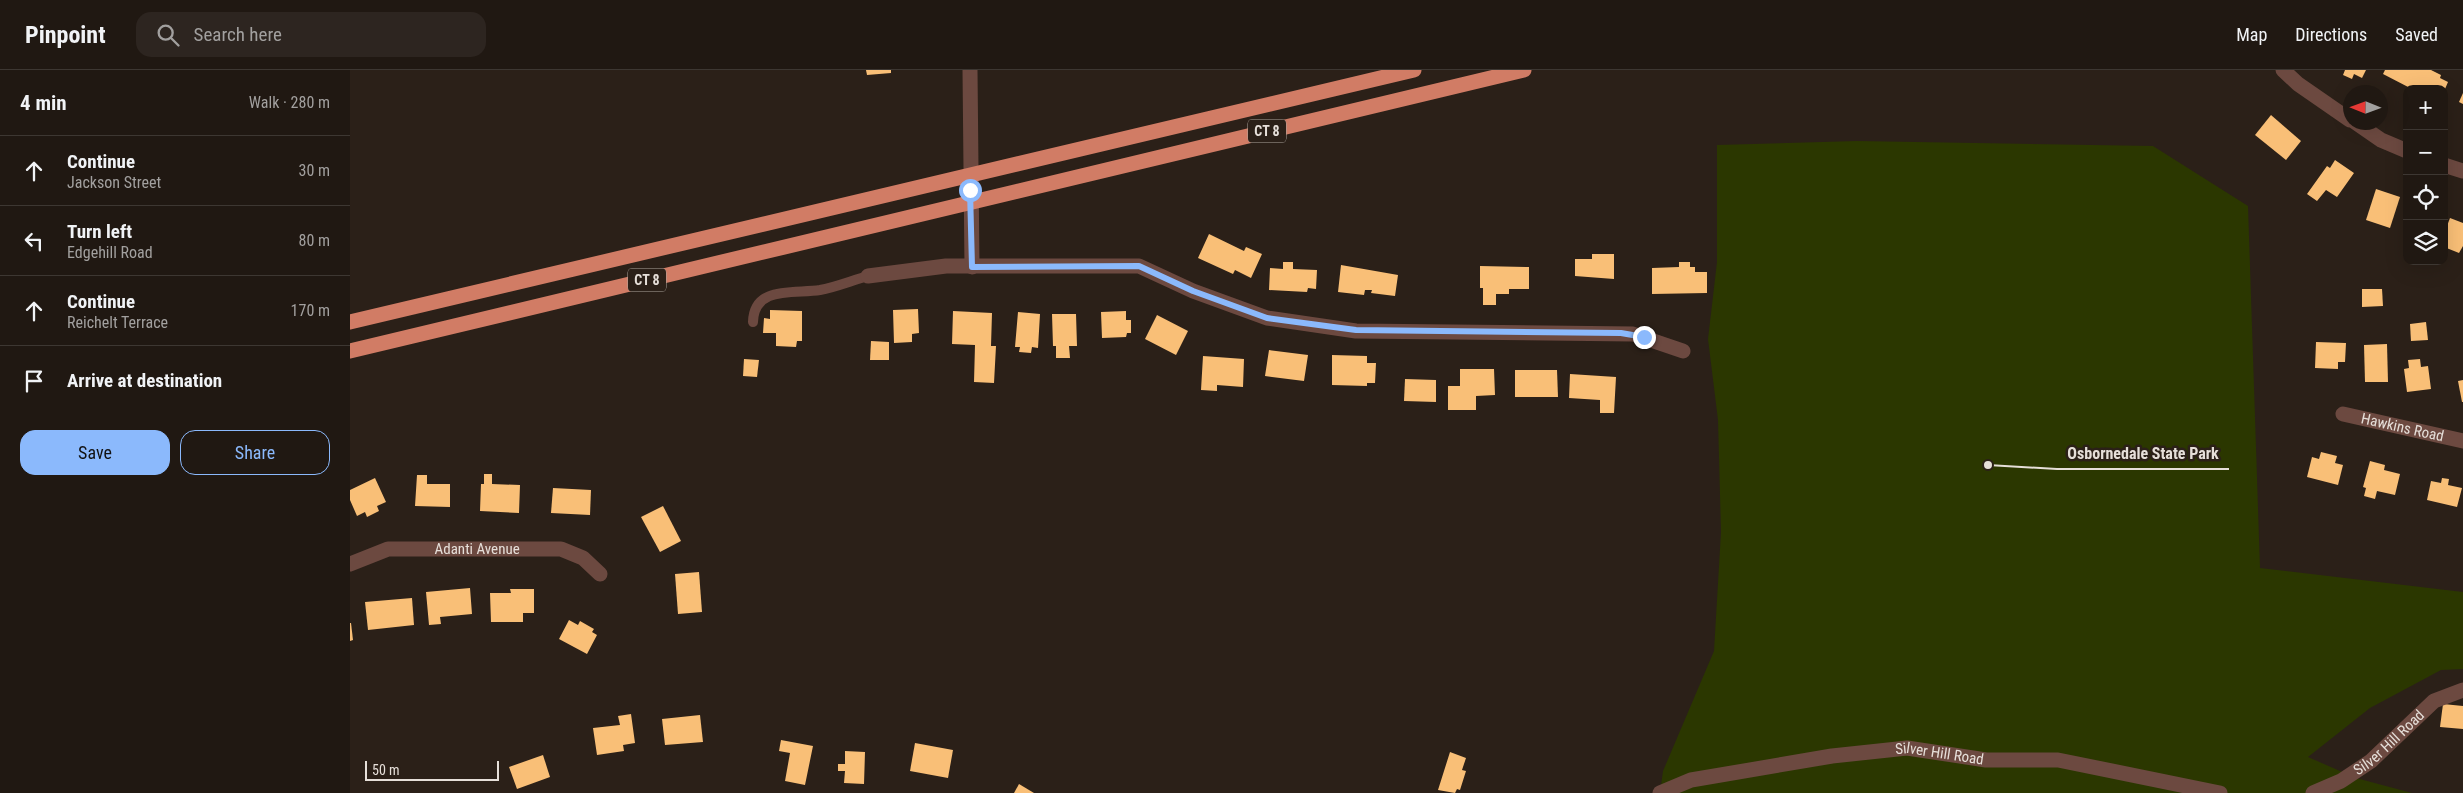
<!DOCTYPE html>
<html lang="en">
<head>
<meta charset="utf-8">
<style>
	:root { --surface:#201812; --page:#2d2520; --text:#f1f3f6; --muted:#a2a09f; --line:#3d3732; --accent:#8bb9fc }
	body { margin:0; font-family:"Roboto Condensed",sans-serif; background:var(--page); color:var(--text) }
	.controls { position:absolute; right:15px; top:15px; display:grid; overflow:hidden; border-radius:10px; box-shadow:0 5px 20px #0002 }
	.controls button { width:45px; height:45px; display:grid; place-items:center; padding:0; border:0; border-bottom:1px solid var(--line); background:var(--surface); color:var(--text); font:25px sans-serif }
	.compass { position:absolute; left:1993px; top:15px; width:45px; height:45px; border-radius:50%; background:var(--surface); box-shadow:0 5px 20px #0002; rotate:271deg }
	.scale { position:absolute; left:15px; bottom:12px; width:134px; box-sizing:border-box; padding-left:5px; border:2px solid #e6dfd9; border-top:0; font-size:14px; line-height:18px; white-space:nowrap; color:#e6dfd9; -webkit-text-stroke:4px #2b2018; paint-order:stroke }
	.stop { position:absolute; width:15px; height:15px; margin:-11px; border:4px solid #8bb9fc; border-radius:50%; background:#fff }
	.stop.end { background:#8bb9fc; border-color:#fff; box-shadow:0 1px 5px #0008 }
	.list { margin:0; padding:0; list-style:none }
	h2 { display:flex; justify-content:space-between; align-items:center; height:65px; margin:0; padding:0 20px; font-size:21px }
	h2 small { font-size:16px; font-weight:400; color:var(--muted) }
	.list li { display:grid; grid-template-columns:32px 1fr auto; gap:15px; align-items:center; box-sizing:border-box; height:70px; padding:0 20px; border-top:1px solid var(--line) }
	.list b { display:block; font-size:19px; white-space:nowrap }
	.list p { margin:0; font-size:16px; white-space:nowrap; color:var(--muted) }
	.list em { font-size:16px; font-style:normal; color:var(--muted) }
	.actions { display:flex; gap:10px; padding:15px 20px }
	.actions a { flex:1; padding:11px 0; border:1px solid var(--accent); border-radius:15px; text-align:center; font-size:18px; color:var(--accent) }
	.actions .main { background:var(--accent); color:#111 }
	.icon { flex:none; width:28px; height:28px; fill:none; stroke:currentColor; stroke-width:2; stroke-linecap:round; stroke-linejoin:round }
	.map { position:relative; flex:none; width:2113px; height:723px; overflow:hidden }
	header { display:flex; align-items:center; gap:30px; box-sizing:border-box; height:70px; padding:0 25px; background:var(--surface); border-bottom:1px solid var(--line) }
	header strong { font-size:24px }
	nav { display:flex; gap:28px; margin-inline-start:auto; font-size:18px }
	.search { width:350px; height:45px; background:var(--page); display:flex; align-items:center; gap:12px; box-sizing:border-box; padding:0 18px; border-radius:15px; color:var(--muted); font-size:19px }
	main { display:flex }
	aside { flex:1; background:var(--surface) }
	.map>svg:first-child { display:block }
</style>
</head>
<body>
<header>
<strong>Pinpoint</strong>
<div class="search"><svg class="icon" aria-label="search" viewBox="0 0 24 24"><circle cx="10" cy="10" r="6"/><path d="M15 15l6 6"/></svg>Search here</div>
<nav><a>Map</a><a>Directions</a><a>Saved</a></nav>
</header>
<main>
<aside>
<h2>4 min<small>Walk · 280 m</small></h2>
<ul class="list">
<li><svg class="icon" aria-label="ahead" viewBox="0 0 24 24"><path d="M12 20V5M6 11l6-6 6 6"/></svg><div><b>Continue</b><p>Jackson Street</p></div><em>30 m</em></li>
<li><svg class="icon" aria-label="left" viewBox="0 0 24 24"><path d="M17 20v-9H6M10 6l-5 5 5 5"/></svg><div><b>Turn left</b><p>Edgehill Road</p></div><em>80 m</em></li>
<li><svg class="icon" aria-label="ahead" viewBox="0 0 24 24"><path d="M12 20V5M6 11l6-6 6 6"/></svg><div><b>Continue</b><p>Reichelt Terrace</p></div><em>170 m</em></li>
<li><svg class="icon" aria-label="arrive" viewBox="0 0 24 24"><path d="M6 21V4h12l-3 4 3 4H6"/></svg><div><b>Arrive at destination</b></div></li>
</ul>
<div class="actions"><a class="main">Save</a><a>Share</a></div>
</aside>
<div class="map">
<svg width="2113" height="723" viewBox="0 0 2113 723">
	<rect width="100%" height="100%" fill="#2b2018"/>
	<polygon fill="#2b3700" points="1507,71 1803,76 1898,136 1910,498 2113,522 2113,599 2091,600 2020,638 1958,687 2006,708 2062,723 1310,723 1313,701 1364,581 1371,462 1368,350 1358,269 1367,192 1367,75"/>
	<g fill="#f9bf77">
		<polygon points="516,0 541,0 541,3 517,5"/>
		<polygon points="1995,0 2016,0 2012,8 2004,4 2002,9 1993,5"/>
		<polygon points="2035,0 2081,0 2091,5 2090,8 2098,12 2095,19 2062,19 2033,4"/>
		<polygon points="2113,23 2113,34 2109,32"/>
		<polygon points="1921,45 1951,71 1936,90 1905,65"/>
		<polygon points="1985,90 2004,103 1987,127 1976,120 1967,131 1957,124 1977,96 1980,98"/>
		<polygon points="2026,119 2050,127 2040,158 2016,150"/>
		<polygon points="2100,148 2113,153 2113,176 2109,183 2094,177 2094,164"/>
		<polygon points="859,164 894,181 896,177 912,184 901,208 885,200 883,204 848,188"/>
		<polygon points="1242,184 1264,184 1264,209 1225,206 1225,189 1242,189"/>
		<polygon points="933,192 943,192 943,199 967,200 966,219 958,218 957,222 919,220 920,198 933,199"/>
		<polygon points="1329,192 1340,192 1340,197 1345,197 1345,202 1357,202 1357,223 1302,224 1302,198 1329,197"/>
		<polygon points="991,195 1048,205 1045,226 1021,223 1022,220 1015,220 1014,225 988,222"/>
		<polygon points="1130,196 1179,197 1179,219 1159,219 1159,224 1146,224 1146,235 1133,235 1133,218 1130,218"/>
		<polygon points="2012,219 2032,219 2033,236 2012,237"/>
		<polygon points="568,239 569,263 562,264 562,272 544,273 543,240"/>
		<polygon points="420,240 452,241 452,271 447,271 446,277 426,276 426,263 413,263 414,248 420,249"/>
		<polygon points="603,241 642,243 641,276 646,276 644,313 624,312 625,275 602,274"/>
		<polygon points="776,241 776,250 781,250 781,263 777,263 776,267 752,268 751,242"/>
		<polygon points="668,242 690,244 688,278 682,277 681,283 669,282 670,277 665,277"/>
		<polygon points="702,244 726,244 727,276 719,276 720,288 706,288 706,276 703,276"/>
		<polygon points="807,245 838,261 826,285 795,269"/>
		<polygon points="2076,252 2078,270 2061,271 2060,254"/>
		<polygon points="521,271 539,272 539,290 520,290"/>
		<polygon points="1966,272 1996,273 1995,292 1988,292 1988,299 1965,298"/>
		<polygon points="2037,274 2038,312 2015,312 2014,275"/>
		<polygon points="919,280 958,285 954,311 915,306"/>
		<polygon points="982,285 1017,286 1017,293 1026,293 1025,313 1017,313 1017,316 982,315"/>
		<polygon points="853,286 894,289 893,317 867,315 867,321 851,320"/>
		<polygon points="394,289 409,290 407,307 393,306"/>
		<polygon points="2070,289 2071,297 2078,296 2081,319 2057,322 2054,299 2059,298 2058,290"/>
		<polygon points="1110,299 1144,299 1145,325 1126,326 1126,340 1098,340 1098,316 1110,316"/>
		<polygon points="1165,300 1207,300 1208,327 1165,327"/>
		<polygon points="1220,304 1266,307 1264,343 1250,343 1250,330 1219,328"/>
		<polygon points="1055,309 1086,310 1086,332 1054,331"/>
		<polygon points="2113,310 2113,332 2112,332 2108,311"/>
		<polygon points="1971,382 1987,386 1985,393 1993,395 1988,415 1957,407 1962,387 1969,389"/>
		<polygon points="2020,391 2035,395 2034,400 2050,404 2045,425 2027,421 2025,429 2014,426 2016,418 2013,417"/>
		<polygon points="134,404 142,404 142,414 170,415 169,443 130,441 131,414 134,414"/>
		<polygon points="67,405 77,405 77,414 100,414 100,437 65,436"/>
		<polygon points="25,408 36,432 27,436 29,441 17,447 15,442 7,446 0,430 0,420"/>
		<polygon points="2092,408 2099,409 2098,415 2112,418 2107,437 2077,430 2081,411 2091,413"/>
		<polygon points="203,418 241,420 240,445 201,443"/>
		<polygon points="313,436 331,471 310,482 291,447"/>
		<polygon points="349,502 352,542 328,544 325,504"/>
		<polygon points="120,518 122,544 90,547 91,554 79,555 76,522"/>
		<polygon points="160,519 184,519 184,543 173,543 173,552 141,552 140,523 161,523"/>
		<polygon points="62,528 64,555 18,560 15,532"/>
		<polygon points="219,550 228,555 230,551 244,559 242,562 247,565 237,584 209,569"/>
		<polygon points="0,553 1,553 3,570 0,571"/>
		<polygon points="2093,634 2113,636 2113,659 2090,657"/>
		<polygon points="281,644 285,673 273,675 274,681 247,685 243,658 270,655 268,646"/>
		<polygon points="350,645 353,672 315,675 312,649"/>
		<polygon points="431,670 463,676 455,715 435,711 440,683 429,681"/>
		<polygon points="565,673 603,680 598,708 560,701"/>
		<polygon points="495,681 515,682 514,714 494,713 495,701 488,701 488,694 495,694"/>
		<polygon points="1100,682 1116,688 1112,700 1116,701 1110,720 1107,719 1105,723 1088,720"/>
		<polygon points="193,685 200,707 167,719 159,697"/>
		<polygon points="669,714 684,723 664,723"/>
	</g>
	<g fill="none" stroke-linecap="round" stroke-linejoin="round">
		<path stroke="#6c4940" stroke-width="10" d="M403,252C404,215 445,224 470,220C486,217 503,210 518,206"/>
		<g stroke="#6c4940" stroke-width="15">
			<polyline points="620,0 622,197"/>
			<polyline points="1933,0 1948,14 2000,50"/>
			<polyline points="2005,52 2031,70 2057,81"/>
			<polyline points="2094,95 2113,101"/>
			<polyline points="518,206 596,196 789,196 843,221 917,248 1006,261 1283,264 1333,281"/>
			<path id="s1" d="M1993,344L2113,371"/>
			<path id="s2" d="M0,494L38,479H211L233,488L250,504"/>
			<path id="s3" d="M1310,723L1341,710L1482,686L1557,678L1636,690H1708L1870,723"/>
			<path id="s4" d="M1963,723L1991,711L2021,691L2084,631L2113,620"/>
		</g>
		<g stroke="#d17c65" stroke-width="15">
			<polyline points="0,252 1064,0"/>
			<polyline points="0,281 1174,0"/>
		</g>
	</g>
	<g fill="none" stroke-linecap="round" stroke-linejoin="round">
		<polyline stroke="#8bb9fc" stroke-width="6" points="620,120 622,197 789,196 843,221 917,248 1006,260 1271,263 1294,267"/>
	</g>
	<g text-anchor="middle" stroke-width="5" stroke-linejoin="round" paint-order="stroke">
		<g fill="#2b2018" stroke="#aea69f" stroke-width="1">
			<rect x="898" y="49.5" width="38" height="23" rx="4"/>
			<rect x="278" y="198.5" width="38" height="23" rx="4"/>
		</g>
		<g font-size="14" font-weight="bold" fill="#e6dfd9">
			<text x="917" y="66">CT 8</text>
			<text x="297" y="215">CT 8</text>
		</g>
		<g font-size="15" fill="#e6dfd9" stroke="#2b2018">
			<text dy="5" stroke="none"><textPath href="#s1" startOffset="61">Hawkins Road</textPath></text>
			<text dy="5" stroke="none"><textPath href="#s2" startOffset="130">Adanti Avenue</textPath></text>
			<text dy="5" stroke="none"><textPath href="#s4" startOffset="92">Silver Hill Road</textPath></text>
			<text dy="5" stroke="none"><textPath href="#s3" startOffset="285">Silver Hill Road</textPath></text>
		</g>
	</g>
	<path fill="none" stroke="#e6dfd9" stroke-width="2" d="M1638 395L1707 399H1879"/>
	<circle fill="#e6dfd9" stroke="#2b2018" stroke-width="2" cx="1638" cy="395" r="5"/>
	<g font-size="16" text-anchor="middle" font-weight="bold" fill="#e6dfd9" stroke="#2b2018" stroke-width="5" stroke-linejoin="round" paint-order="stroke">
		<text x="1793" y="389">Osbornedale State Park</text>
	</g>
</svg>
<div class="controls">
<button>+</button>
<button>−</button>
<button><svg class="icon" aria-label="locate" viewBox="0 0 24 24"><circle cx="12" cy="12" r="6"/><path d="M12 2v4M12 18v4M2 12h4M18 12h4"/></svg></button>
<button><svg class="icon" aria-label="layers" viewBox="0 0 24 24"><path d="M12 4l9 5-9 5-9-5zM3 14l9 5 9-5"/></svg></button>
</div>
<svg class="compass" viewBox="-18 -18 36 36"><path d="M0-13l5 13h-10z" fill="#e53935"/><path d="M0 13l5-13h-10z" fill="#a2a09f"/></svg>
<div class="scale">50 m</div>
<div class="stop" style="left:620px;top:120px"></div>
<div class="stop end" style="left:1294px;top:267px"></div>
</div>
</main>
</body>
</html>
